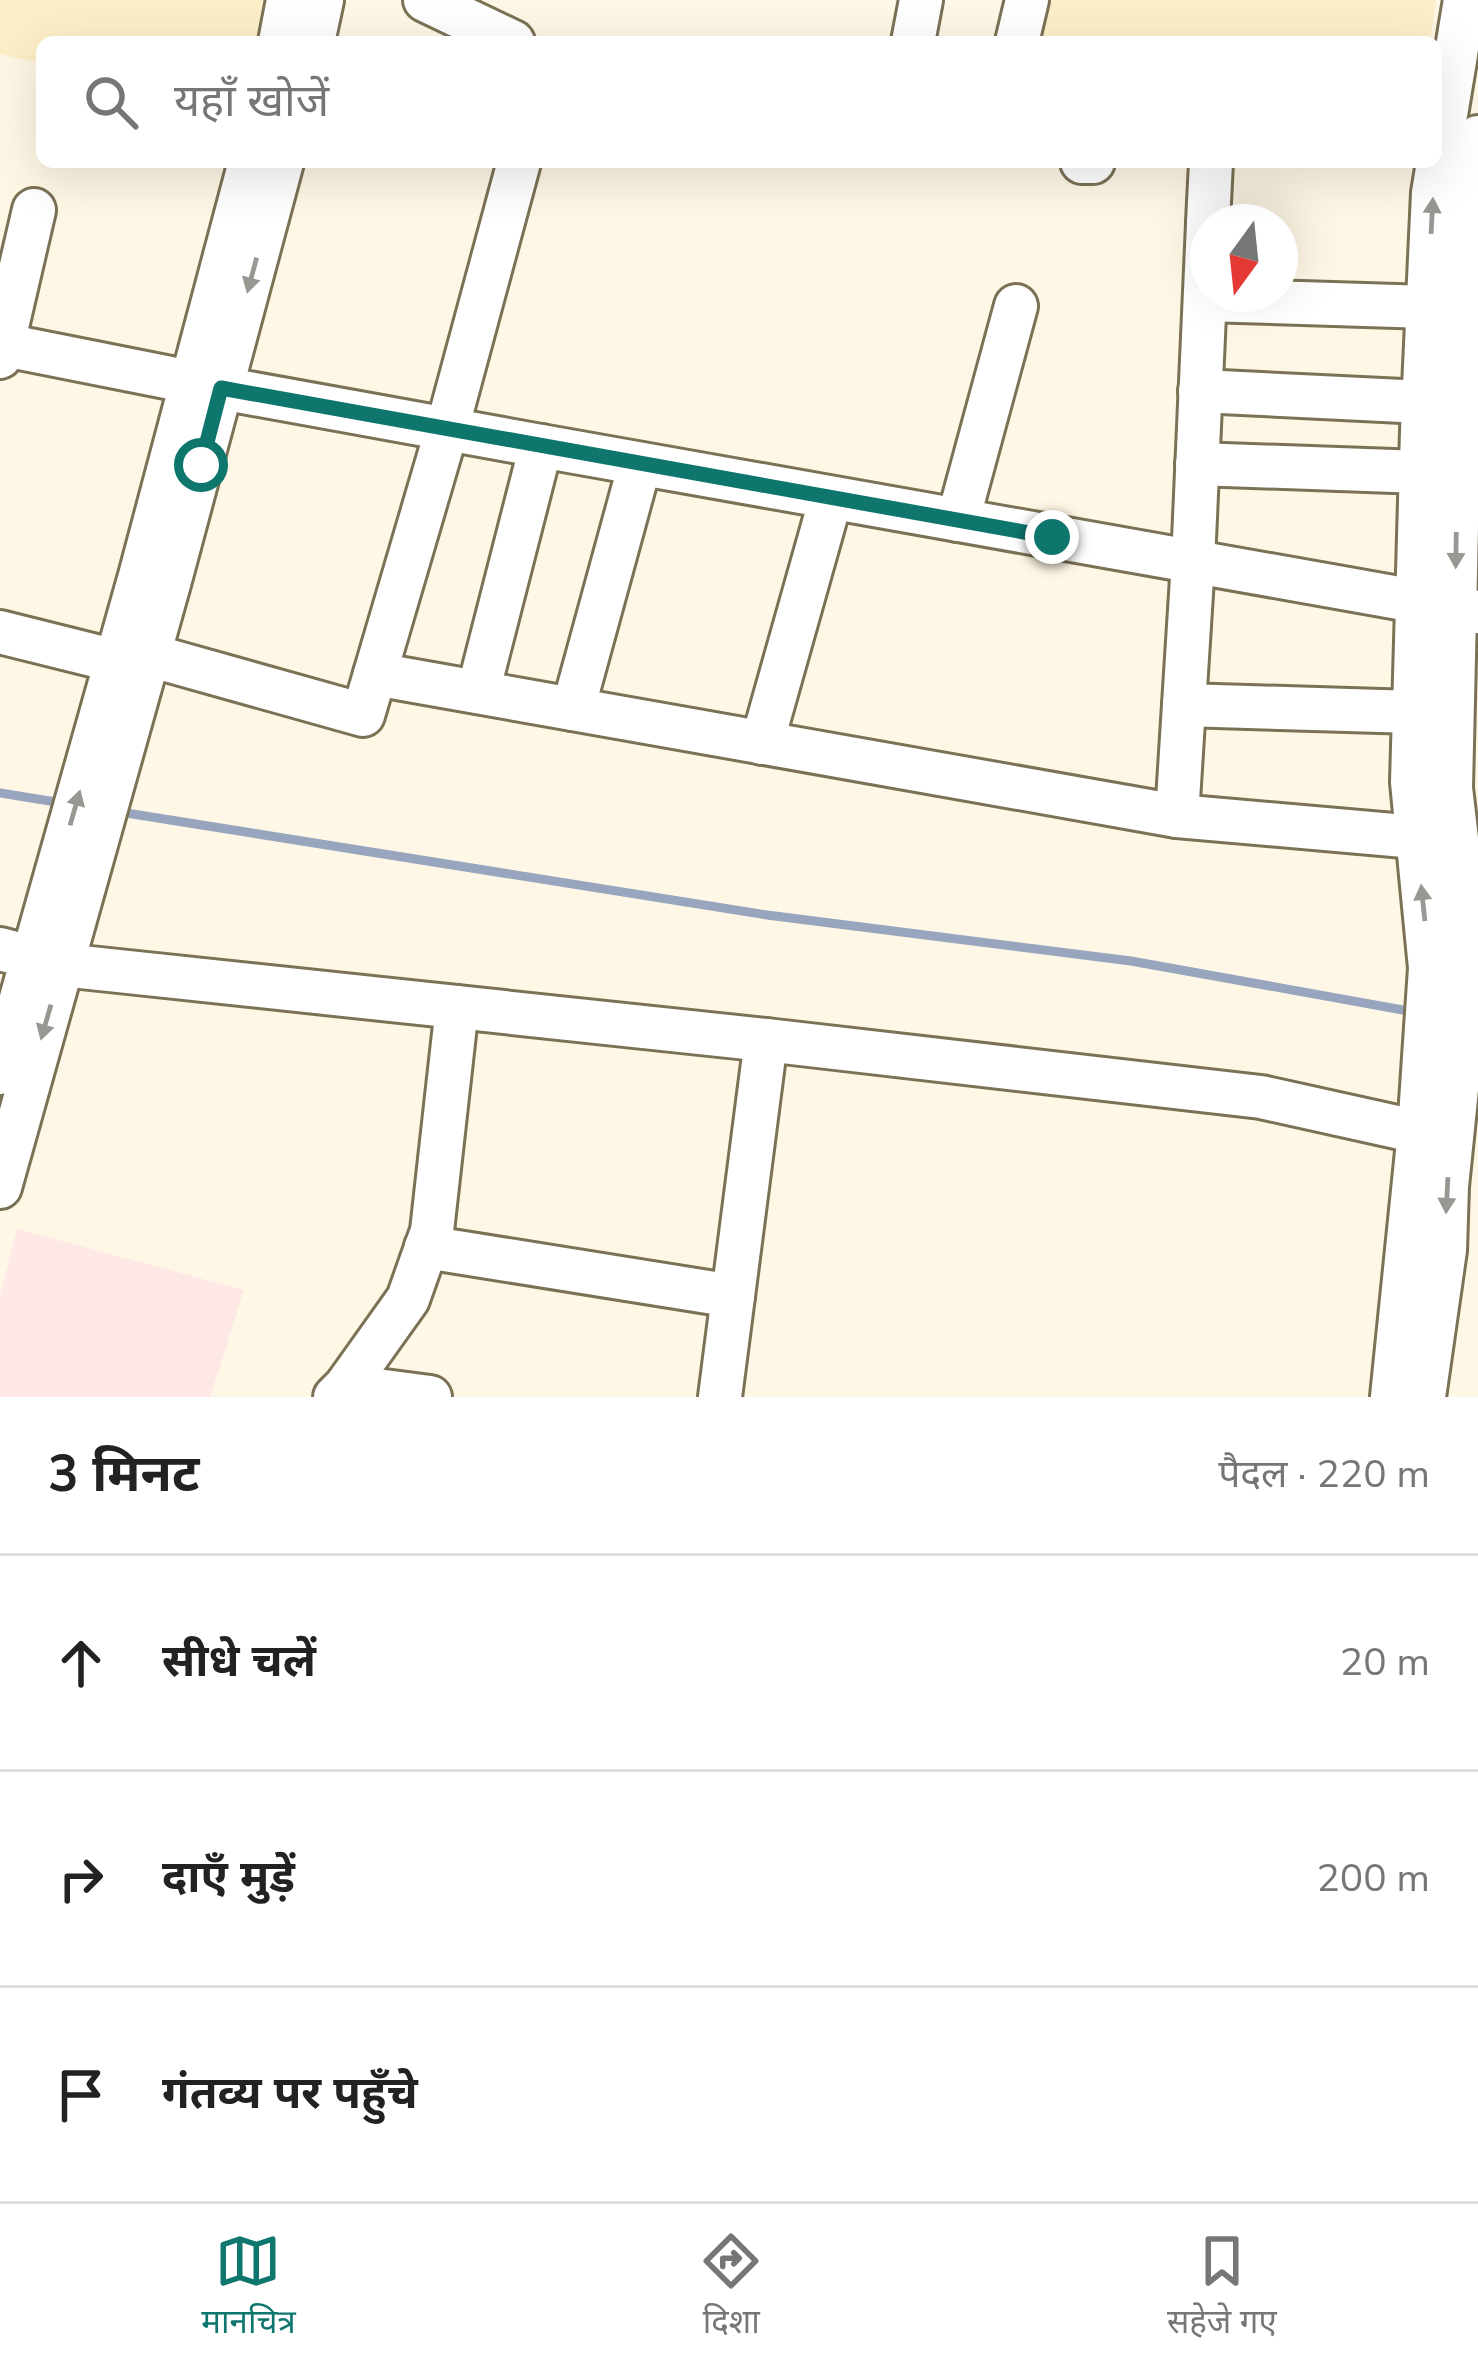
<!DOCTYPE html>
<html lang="hi">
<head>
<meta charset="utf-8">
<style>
	:root { --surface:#fff; --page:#f6f6f6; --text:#222; --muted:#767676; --line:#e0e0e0; --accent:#0f766e }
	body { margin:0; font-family:"Nunito Sans","Noto Sans Devanagari",sans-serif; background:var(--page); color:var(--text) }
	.compass { position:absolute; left:1190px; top:204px; width:108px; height:108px; border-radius:50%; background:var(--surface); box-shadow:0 12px 48px #0002; rotate:195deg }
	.stop { position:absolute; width:36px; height:36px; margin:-27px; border:9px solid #0f766e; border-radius:50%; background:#fff }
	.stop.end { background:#0f766e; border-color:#fff; box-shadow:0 3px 12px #0008 }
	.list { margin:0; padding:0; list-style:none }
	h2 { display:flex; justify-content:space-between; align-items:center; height:156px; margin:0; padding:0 48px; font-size:51px }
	h2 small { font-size:39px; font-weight:400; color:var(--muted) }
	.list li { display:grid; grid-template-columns:78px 1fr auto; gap:36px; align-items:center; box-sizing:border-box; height:216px; padding:0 48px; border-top:3px solid var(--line) }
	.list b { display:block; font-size:45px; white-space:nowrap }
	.list em { font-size:39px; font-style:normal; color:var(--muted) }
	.icon { flex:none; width:66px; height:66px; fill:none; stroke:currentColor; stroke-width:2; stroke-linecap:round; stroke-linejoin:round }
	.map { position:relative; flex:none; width:1478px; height:1397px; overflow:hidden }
	.search { position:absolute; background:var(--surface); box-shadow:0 12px 48px #0002; left:36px; right:36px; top:36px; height:132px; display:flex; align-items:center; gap:30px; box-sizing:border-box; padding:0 42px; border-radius:18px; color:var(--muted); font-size:45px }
	.sheet { height:804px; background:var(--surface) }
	nav { display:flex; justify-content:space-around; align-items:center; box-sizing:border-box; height:168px; border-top:3px solid var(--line); background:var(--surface); font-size:33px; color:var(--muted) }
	nav a { display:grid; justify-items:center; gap:6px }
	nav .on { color:var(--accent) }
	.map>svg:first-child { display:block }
</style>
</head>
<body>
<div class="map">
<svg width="1478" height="1397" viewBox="0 0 1478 1397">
	<rect width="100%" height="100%" fill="#fef7e5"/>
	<g fill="#fcefc8">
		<polygon points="0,0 263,0 256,42 42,42 42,64 0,54"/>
		<polygon points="1043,0 1436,0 1430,42 1033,42"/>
	</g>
	<polygon fill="#fde8e6" points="17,1229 244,1290 210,1397 0,1397 0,1297"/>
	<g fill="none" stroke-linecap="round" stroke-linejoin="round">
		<g stroke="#97a5bf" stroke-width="9">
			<polyline points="0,793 62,803"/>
			<polyline points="120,812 767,915 1131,961 1414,1012"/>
		</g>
		<defs>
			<g id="minor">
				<polyline points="425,0 513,42"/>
				<polyline points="280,42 288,0"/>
				<polyline points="313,42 322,0"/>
				<polyline points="913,42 921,0"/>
				<polyline points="1017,42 1027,0"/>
				<polyline points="1082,162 1093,162"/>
				<polyline points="1208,222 1211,162"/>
				<polyline points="1205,300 1428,307"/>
				<polyline points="0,344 221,388 541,446 1478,612"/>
				<polyline points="0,357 34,210"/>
				<polyline points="1200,391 1423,402"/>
				<polyline points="1197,464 1421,472"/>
				<polyline points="958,520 1016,306"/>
				<polyline points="0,632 144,668"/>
				<polyline points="149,655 363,715 447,429 519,162"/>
				<polyline points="375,674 1177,816 1416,837"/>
				<polyline points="478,692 541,446"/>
				<polyline points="1184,705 1414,712"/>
				<polyline points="573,709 640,464"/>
				<polyline points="762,743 831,498"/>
				<polyline points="1177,816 1193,562 1208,224"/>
				<polyline points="0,949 62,965 766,1040 1261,1097 1419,1132"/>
				<polyline points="0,1073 140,576 250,162"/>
				<polyline points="0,1187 170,580 282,162"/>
				<polyline points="426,1247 733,1296"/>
				<polyline points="346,1386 430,1397"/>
				<polyline points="335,1397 346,1386 408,1299 432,1231 457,1007"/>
				<polyline points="720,1397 766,1040"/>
				<polyline points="1392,1397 1419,1132 1430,968 1412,782 1422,431 1433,193 1465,0"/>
				<polyline points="1424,1397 1445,1250 1447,1186 1458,1079 1464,973 1462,882 1451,788 1459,439 1469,193 1478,137"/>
			</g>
		</defs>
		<use href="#minor" stroke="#7b7155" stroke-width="48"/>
		<use href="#minor" stroke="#fff" stroke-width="42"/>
	</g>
	<defs><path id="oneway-solid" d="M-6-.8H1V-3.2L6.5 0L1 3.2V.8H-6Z" transform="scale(3)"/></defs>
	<g fill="#999791">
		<use href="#oneway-solid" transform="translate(1432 216) rotate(-87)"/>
		<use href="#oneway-solid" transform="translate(252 275) rotate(105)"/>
		<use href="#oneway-solid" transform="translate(1456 550) rotate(91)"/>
		<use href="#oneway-solid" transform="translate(75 808) rotate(-74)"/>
		<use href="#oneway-solid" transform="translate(1423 903) rotate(-96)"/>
		<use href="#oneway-solid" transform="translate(46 1022) rotate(106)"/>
		<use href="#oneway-solid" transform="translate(1447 1195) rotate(93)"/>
	</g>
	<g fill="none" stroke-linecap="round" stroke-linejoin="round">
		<polyline stroke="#0f766e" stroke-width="15" points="201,465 221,388 1052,537"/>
	</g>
</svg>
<svg class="compass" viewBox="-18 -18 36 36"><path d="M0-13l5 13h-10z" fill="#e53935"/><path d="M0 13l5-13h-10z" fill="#767676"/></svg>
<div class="stop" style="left:201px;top:465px"></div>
<div class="stop end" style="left:1052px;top:537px"></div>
<div class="search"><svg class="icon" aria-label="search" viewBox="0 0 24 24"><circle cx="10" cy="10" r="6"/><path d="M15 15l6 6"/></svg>यहाँ खोजें</div>
</div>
<section class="sheet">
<h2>3 मिनट<small>पैदल · 220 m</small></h2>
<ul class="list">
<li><svg class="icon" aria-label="ahead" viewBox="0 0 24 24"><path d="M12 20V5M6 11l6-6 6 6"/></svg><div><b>सीधे चलें</b></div><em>20 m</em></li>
<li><svg class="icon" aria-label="right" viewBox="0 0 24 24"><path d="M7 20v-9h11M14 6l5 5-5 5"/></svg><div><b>दाएँ मुड़ें</b></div><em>200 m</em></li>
<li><svg class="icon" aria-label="arrive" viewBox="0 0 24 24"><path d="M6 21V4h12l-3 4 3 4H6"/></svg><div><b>गंतव्य पर पहुँचे</b></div></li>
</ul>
</section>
<nav>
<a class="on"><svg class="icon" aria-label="map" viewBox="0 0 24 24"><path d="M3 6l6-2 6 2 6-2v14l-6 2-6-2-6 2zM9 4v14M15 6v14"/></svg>मानचित्र</a>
<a><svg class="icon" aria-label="directions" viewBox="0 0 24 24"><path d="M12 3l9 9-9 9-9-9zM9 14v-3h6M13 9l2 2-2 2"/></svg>दिशा</a>
<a><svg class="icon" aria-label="saved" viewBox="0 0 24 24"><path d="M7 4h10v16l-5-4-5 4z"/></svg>सहेजे गए</a>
</nav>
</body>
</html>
